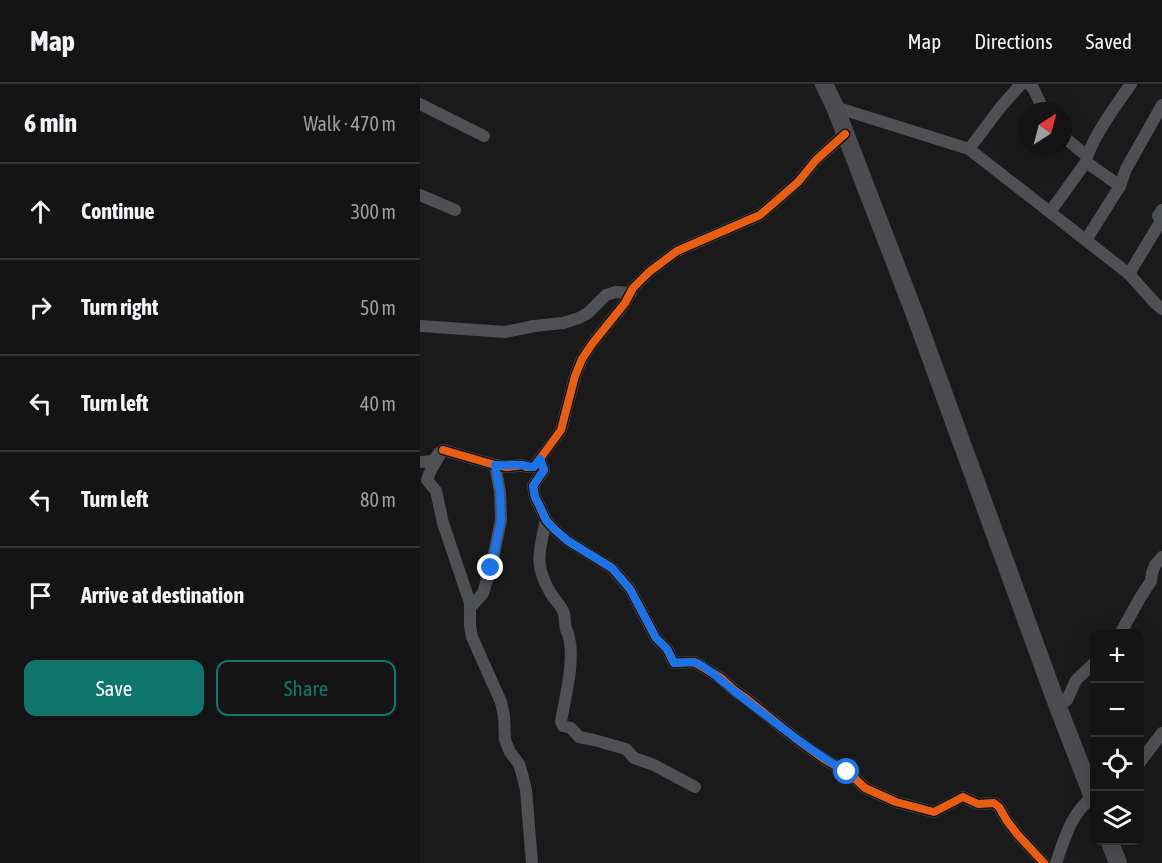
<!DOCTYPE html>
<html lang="en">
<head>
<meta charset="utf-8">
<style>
	:root { --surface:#141414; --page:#212122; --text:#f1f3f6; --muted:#9d9ea0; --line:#333334; --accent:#0f766e }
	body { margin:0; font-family:"Asap Condensed",sans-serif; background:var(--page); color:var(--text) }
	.controls { position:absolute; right:18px; bottom:18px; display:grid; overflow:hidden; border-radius:12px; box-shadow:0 6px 24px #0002 }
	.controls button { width:54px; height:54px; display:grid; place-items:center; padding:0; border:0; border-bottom:2px solid var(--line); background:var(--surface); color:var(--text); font:30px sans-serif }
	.compass { position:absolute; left:598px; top:18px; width:54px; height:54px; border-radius:50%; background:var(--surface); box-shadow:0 6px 24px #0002; rotate:36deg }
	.stop { position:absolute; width:18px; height:18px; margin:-14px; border:4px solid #1a73e8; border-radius:50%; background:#fff }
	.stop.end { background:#1a73e8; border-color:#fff; box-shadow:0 2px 6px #0008 }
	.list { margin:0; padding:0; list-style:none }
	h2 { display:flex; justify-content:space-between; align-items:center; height:78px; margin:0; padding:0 24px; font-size:26px }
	h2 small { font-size:20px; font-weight:400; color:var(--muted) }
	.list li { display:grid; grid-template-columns:39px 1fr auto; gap:18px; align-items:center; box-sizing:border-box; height:96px; padding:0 24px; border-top:2px solid var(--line) }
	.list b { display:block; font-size:22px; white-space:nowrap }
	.list em { font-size:20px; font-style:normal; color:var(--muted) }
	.actions { display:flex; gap:12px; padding:18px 24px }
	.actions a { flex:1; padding:14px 0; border:2px solid var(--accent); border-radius:12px; text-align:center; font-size:21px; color:var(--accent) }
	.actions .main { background:var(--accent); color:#fff }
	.icon { flex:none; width:33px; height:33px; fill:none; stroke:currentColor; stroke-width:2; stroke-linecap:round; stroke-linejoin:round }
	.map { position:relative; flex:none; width:742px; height:779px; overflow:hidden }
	header { display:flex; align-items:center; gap:36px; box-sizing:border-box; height:84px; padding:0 30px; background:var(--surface); border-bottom:2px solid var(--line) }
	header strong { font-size:28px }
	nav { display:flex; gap:33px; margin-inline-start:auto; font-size:21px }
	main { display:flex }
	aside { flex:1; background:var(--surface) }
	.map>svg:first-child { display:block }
</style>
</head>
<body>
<header>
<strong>Map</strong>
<nav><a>Map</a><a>Directions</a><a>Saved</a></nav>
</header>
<main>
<aside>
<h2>6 min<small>Walk · 470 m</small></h2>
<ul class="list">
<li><svg class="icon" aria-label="ahead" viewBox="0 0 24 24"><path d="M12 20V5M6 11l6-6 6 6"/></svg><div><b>Continue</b></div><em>300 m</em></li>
<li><svg class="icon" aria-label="right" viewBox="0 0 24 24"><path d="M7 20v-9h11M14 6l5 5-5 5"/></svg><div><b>Turn right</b></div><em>50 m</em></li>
<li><svg class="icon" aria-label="left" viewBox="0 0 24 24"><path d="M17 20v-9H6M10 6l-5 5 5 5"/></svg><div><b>Turn left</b></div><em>40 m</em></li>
<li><svg class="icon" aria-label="left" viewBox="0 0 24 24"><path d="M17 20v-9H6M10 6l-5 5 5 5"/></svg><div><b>Turn left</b></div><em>80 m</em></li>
<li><svg class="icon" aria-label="arrive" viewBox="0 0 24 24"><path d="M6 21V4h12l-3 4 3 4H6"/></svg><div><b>Arrive at destination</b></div></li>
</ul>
<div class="actions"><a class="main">Save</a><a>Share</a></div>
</aside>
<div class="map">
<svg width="742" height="779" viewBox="0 0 742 779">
	<rect width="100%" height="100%" fill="#1a1a1b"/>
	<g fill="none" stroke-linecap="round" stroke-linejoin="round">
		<g stroke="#4e5054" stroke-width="12">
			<polyline points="609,0 613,4 624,27"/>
			<polyline points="0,20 64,52"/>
			<polyline points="415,23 549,65 709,190 735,219 742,225"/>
			<polyline points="643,50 645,54 667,72"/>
			<polyline points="549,65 580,24 601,0"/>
			<polyline points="666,78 700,102"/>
			<polyline points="0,111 35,126"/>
			<path d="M630,128L666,78C669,58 698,18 711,0"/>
			<polyline points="666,156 700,102 706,85 742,21"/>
			<polyline points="709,190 742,135 738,132 742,126"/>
			<polyline points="0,242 85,248 114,242 143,239 159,234 168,229 186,211 196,208 211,209"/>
			<polyline points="23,366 75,381 87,383 103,381 106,383 114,383 141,346 155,292 162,275 172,260 205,219 213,204 229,188 257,167 340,131 378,98 396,76 425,50"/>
			<path d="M23,366C17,376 10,385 7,396L16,407L23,439L50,519V542L52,553L81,618L84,632L85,656L90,668L99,680L102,690L106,706L112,779"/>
			<polyline points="120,375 124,386 113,402 115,413 120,423 126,436 134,445 148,457 192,484 210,505 236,554 247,565 254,579 274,578 301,594 314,606 327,615 375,654 404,675 430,690 445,704 476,718 514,728 543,713 558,720 574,719 579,723 587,737 598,751 624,779"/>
			<polyline points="0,378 13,377 19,369"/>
			<path d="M126,436C120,466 113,479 130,508C133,514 140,520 143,527C146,533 144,539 146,545C147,548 149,551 149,554C155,576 145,615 141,637L143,642L151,644L159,653L174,656L206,665L214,674L234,681L275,703"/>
			<polyline points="50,524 63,509 66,499 71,484 81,436 80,408 75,381"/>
			<polyline points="700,550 720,514 731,497 732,489 735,481 742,473"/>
			<polyline points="638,623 647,616 656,596 674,579"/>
			<polyline points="720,678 742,649"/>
			<path d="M636,779C644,756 652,727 673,713"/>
		</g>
		<g stroke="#4c4c50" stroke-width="18">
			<polyline points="404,0 415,23 494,228 638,623 674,716"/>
			<polyline points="689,756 698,779"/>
		</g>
		<defs>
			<g id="cycleway">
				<polyline points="23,366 75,381 87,383 103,381 106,383 114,383 141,346 155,292 162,275 172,260 205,219 213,204 229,188 257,167 340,131 378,98 396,76 425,50"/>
				<polyline points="120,375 124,386 113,402 115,413 120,423 126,436 134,445 148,457 192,484 210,505 236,554 247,565 254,579 274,578 301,594 314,606 327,615 375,654 404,675 430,690 445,704 476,718 514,728 543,713 558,720 574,719 579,723 587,737 598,751 624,779"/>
			</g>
		</defs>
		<use href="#cycleway" stroke="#151417" stroke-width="11"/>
		<use href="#cycleway" stroke="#e95d12" stroke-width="8"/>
	</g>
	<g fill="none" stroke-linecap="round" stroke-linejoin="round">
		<path stroke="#1a73e8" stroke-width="8" d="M71,484L81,436L80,408L75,381C85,382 95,380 103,381C107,382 110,383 114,383L120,375L124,386L113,402L115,413L120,423L126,436L134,445L148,457L192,484L210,505L236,554L247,565L254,579C261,579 270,577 277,579C291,586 302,597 314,607C351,635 387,665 427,688"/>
	</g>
</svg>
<div class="controls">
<button>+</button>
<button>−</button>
<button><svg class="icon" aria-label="locate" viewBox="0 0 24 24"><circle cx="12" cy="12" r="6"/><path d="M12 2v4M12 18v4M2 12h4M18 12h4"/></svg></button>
<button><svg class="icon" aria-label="layers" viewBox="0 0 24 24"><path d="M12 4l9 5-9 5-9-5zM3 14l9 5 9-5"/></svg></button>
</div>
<svg class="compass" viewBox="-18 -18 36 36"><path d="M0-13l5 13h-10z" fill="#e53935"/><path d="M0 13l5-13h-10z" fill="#9d9ea0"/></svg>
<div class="stop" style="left:427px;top:688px"></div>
<div class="stop end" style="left:71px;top:484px"></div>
</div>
</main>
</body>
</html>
